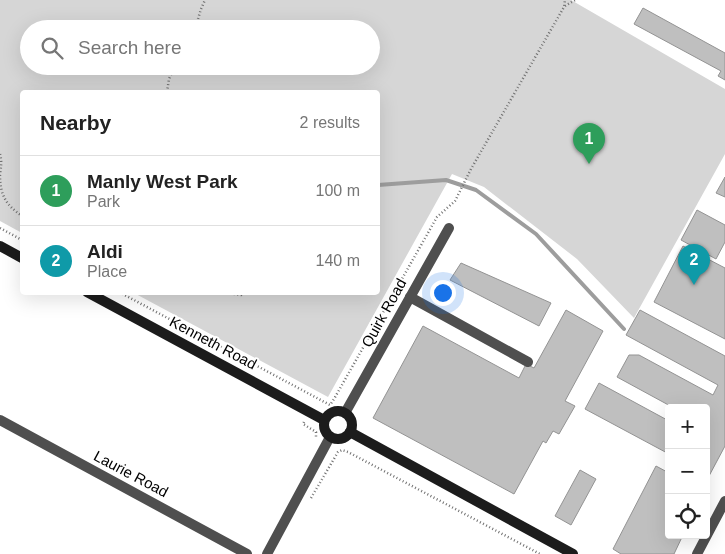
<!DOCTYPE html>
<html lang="en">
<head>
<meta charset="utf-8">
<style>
	:root { --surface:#fff; --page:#f6f6f6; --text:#222; --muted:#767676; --line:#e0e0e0; --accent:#0b8043 }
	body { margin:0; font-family:Helvetica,sans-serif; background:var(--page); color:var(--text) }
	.controls { position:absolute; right:15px; bottom:15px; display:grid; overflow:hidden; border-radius:5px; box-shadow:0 5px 20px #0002 }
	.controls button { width:45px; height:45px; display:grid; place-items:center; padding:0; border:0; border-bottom:1px solid var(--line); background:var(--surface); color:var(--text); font:25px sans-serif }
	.you { position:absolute; left:442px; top:292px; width:18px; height:18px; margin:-12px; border:4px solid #fff; border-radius:50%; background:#1a73e8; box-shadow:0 0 0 8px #1a73e833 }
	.badge { display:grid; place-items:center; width:32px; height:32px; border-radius:50%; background:var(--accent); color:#fff; font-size:16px; font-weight:700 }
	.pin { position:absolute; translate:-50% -41px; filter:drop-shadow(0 1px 2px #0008) }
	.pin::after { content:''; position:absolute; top:26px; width:18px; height:15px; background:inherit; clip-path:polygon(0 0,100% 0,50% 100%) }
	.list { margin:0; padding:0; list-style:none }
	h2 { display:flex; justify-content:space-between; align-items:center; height:65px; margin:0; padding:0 20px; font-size:21px }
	h2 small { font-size:16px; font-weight:400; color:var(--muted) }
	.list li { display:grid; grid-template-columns:32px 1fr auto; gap:15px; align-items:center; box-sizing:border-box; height:70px; padding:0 20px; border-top:1px solid var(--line) }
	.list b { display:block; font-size:19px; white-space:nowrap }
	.list p { margin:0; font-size:16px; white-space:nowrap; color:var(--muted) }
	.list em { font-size:16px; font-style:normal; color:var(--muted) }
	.icon { flex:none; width:28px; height:28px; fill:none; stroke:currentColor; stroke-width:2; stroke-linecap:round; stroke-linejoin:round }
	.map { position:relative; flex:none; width:725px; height:554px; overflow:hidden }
	.search { position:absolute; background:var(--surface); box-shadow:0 5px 20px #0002; left:20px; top:20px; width:360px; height:55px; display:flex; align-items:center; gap:12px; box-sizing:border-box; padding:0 18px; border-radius:28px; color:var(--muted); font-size:19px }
	.panel { position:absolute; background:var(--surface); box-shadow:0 5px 20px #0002; left:20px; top:90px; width:360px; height:205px; border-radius:5px }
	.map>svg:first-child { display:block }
</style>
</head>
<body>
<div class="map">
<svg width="725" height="554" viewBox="0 0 725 554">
	<rect width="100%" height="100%" fill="#fff"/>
	<path fill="#d6d6d6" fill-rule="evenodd" d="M0,0H571L725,89V154L634,318L577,259L484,187L452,174L328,397L134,293L378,292V92H22V233L0,221ZM29,29H371V66H29Z"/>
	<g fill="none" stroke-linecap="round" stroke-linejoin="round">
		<polyline stroke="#9d9d9d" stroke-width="4" points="378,185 446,180 476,190 536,234 624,329"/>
	</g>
	<g fill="#bfbfbf" stroke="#939393">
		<polygon points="643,8 725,53 725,80 718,76 721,71 634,24"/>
		<polygon points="725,177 725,197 716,193"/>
		<polygon points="697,210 725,225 725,242 716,259 681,240"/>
		<polygon points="683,246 725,268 725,339 654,302"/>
		<polygon points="461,263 551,303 539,326 450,280"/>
		<polygon points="566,310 603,331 565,401 575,406 559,434 553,431 546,443 543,441 514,494 373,418 423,326 519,378 526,364 534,368"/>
		<polygon points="640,310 725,356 725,446 709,476 706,474 706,437 708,433 706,432 706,408 674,408 617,377 629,355 639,355 713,395 718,385 626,335"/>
		<polygon points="599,383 669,421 669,454 585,409"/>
		<polygon points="656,466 669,473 669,535 683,535 674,554 621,554 613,549"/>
		<polygon points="580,470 596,479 571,525 555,516"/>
	</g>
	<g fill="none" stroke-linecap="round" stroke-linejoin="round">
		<g stroke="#717171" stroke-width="2.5" stroke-dasharray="1 2.5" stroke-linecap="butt">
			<polyline points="565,6 575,0"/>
			<polyline points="195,29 201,9 205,0"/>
			<polyline points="167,92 169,79 175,66"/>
			<path d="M0,154C2,161 1,167 0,175C0,195 6,205 22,216"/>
			<polyline points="0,228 22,240"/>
			<polyline points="119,292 330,405 334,399 437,217 455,201 471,169 564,7 565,0"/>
			<polyline points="220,292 241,295 245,292"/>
			<polyline points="304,422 303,424 316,432 316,438"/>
			<polyline points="311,498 338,452 342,450 348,452 540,554"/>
		</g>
		<g stroke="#4f4f4f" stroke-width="10">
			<polyline points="410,297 528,362"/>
			<polyline points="345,413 449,228"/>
			<polyline points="0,420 247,554"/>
			<polyline points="267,554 330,437"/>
			<polyline points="697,554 725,501"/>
		</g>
		<g stroke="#1c1c1c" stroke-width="10">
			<polyline points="0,246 22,258"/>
			<polyline points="87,292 324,420"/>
			<circle cx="338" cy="425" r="14"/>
			<polyline points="350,432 573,554"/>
		</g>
	</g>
	<g text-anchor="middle" stroke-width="4" stroke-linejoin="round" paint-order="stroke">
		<g font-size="15" fill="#000" stroke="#fff">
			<text transform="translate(384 313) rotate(-61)" y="5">Quirk Road</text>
			<text transform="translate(213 343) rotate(28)" y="5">Kenneth Road</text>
			<text transform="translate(131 474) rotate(28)" y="5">Laurie Road</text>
		</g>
	</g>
</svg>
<div class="controls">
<button>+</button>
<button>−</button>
<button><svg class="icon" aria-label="locate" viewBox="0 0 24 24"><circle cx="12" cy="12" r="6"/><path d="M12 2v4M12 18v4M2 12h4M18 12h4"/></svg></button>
</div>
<div class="you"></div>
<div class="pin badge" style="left:589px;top:164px;background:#2e9e5b">1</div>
<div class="pin badge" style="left:694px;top:285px;background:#0f9aa8">2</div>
<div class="search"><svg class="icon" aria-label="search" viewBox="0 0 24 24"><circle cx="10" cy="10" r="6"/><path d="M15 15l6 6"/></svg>Search here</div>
<section class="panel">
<h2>Nearby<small>2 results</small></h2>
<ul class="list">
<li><span class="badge" style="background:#2e9e5b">1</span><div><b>Manly West Park</b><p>Park</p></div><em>100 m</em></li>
<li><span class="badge" style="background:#0f9aa8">2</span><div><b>Aldi</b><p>Place</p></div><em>140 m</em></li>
</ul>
</section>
</div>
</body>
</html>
